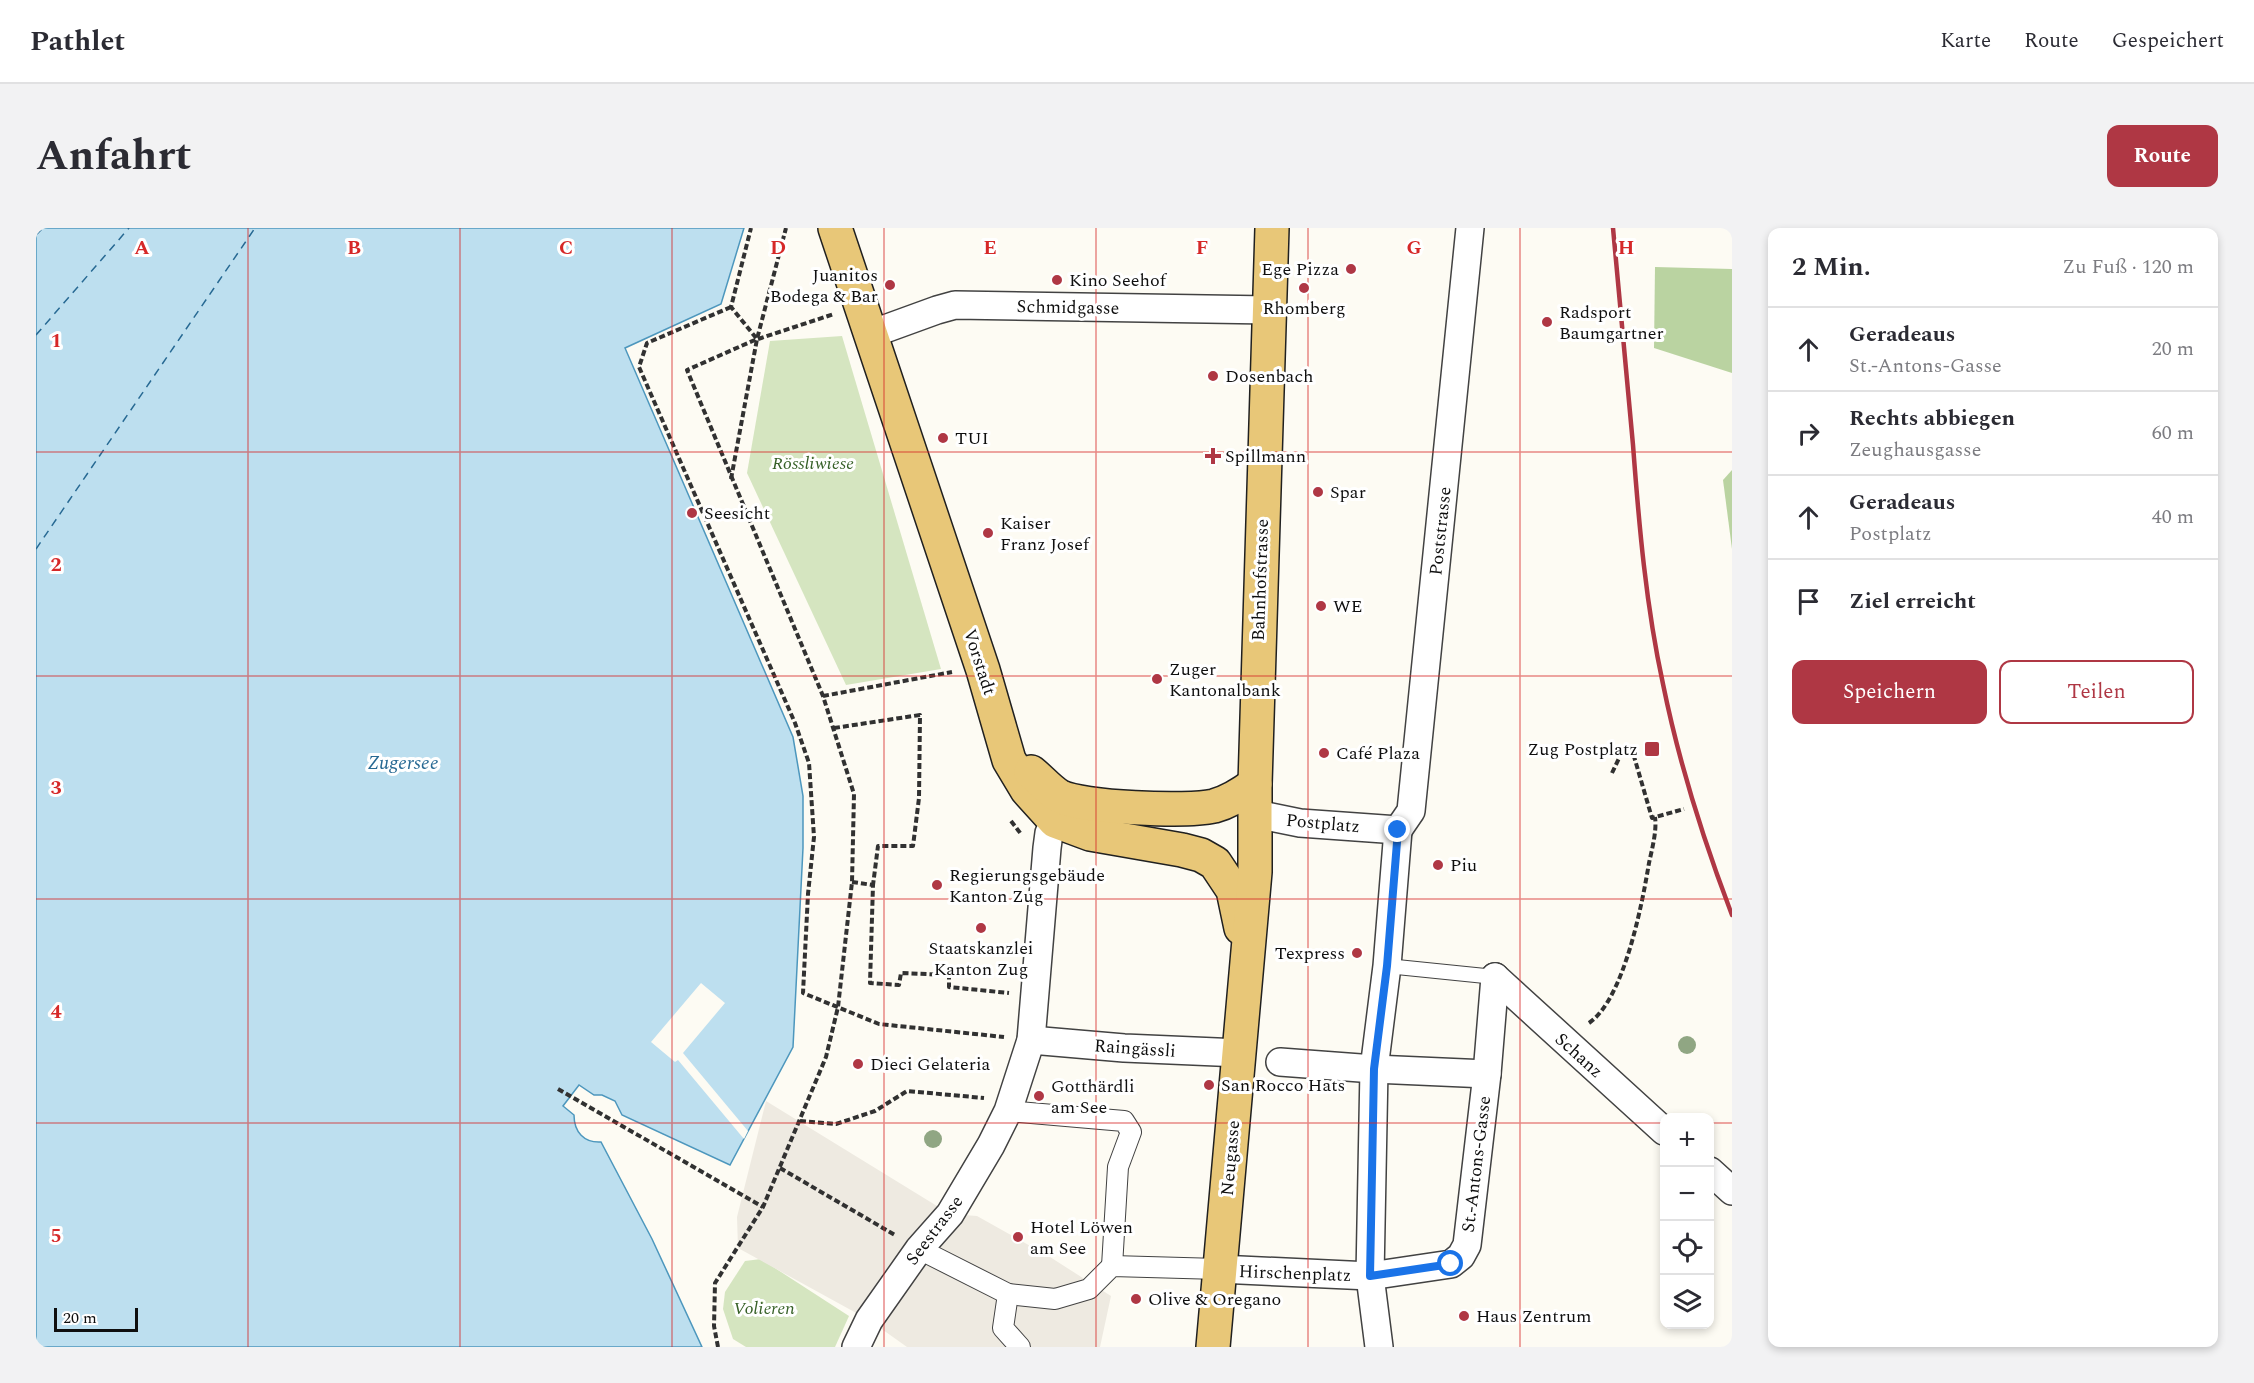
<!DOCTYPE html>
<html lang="de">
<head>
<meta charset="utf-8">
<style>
	:root { --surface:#fff; --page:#f2f2f3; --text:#2b2b33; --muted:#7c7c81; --line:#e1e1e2; --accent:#af3744 }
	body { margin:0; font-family:Spectral,serif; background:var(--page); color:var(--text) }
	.controls { position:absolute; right:18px; bottom:18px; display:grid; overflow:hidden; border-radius:12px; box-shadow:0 3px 9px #0003 }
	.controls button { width:54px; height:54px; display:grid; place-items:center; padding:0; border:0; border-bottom:2px solid var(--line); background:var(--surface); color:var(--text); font:30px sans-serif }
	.scale { position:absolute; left:18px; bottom:15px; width:84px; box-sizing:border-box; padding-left:6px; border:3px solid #0f0f0f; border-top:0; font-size:16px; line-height:21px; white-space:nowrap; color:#0f0f0f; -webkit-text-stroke:4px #fff; paint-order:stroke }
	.stop { position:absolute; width:18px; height:18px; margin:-14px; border:4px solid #1a73e8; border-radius:50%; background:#fff }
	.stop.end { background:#1a73e8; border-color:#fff; box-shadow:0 2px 6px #0008 }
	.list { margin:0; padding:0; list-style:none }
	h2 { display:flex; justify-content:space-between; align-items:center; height:78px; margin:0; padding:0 24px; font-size:26px }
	h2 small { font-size:20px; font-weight:400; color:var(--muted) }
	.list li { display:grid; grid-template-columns:39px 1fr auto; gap:18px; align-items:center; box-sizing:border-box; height:84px; padding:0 24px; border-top:2px solid var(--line) }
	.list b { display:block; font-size:22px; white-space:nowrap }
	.list p { margin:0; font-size:20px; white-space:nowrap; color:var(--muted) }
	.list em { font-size:20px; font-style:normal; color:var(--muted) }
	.actions { display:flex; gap:12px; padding:18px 24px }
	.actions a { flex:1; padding:14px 0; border:2px solid var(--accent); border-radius:12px; text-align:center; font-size:21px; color:var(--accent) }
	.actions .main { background:var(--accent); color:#fff }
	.icon { flex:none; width:33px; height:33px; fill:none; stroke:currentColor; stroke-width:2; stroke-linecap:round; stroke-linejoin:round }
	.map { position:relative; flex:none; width:1696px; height:1119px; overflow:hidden; border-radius:12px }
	header { display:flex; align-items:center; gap:36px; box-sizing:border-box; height:84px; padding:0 30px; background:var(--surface); border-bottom:2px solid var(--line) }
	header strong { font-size:28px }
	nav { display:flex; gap:33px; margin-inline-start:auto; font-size:21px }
	.intro { display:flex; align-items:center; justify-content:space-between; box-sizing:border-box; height:144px; padding:0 36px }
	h1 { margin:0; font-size:42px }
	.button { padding:15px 27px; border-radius:12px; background:var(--accent); color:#fff; font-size:21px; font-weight:700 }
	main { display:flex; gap:36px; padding:0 36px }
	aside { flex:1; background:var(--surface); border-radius:12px; box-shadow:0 3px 9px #0003 }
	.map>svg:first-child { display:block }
</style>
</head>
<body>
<header>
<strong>Pathlet</strong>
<nav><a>Karte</a><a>Route</a><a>Gespeichert</a></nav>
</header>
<div class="intro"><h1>Anfahrt</h1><a class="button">Route</a></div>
<main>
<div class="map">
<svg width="1696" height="1119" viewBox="0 0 1696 1119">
	<rect width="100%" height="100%" fill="#fdfbf3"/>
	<g fill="#d5e5c0">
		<polygon points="806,108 905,441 810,457 711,245 734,113"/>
		<polygon points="725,1031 813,1088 799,1119 710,1119 697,1111 687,1081 689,1064 709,1033"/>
	</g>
	<g fill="#bad3a1">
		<polygon points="1619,39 1696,41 1696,145 1618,120"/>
		<polygon points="1696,242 1696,321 1687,252"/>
	</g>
	<polygon fill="#eeeae1" points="730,873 914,986 941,988 1014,1029 1075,1068 1064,1119 871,1119 833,1092 702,1020 701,989"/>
	<path fill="#bddfef" stroke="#4d97bd" stroke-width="1.5" d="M0,0H708L685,76L589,120L757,509L767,568V620L757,819L694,937L586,887L579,873L566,867H558L543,857L527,878L538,887C538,904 548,915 565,914L616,1011L666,1119H0Z"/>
	<polygon fill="#fdfbf3" points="665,755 689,775 647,825 712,903 708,911 642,832 639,834 615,814"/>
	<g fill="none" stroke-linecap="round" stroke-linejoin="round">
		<g stroke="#276993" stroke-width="1.5" stroke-dasharray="8 6" stroke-linecap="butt">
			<polyline points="0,7 7,0"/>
			<polyline points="0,107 93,0"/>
			<polyline points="0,321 219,0"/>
		</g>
		<defs>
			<polyline id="service" points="1351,738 1459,749"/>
			<g id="pedestrian">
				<polyline points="972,883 1088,893 1095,904 1082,939 1076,1038"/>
				<polyline points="883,1021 972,1066 1019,1071 1053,1061 1076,1038 1183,1041"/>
				<polyline points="972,1066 967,1100 984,1119"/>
			</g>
			<g id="minor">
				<polyline points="835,106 901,82 919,77 1234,82"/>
				<polyline points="1220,586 1264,595 1362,602"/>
				<polyline points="1362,602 1375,583 1434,0"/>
				<polyline points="1459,749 1628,903"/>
				<polyline points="995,812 1088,820 1204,825"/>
				<polyline points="1244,834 1338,841 1451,846"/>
				<polyline points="1674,943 1696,963"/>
				<polyline points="1183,1041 1334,1048 1415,1036 1425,1028 1431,1017 1451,846 1459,749"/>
				<polyline points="820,1119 833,1092 883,1021 914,986 955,917 972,883 995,812 1011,620 1013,605 1019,593"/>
				<polyline points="1343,1119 1334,1048 1338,841 1351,738 1362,602"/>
			</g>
			<g id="primary">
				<polyline points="799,0 947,442 973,532 991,562 1019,593 1054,606 1146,622 1165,627 1179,635 1197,662 1205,700"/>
				<path d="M995,544C1004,551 1013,562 1023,568C1045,580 1152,584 1178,578C1193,574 1207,565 1219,556"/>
				<polyline points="1177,1119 1219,644 1219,556 1236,0"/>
			</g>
		</defs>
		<use href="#service" stroke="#424242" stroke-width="16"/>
		<use href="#pedestrian" stroke="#424242" stroke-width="22"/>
		<use href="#minor" stroke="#424242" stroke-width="30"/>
		<use href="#primary" stroke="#202020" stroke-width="36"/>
		<g stroke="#313131" stroke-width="4" stroke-dasharray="6 3" stroke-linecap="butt">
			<polyline points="695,79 611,115 603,139 759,495 773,535 778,609 772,666 767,765 843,796 968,809"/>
			<polyline points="722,111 798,86"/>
			<polyline points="695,251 721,111 750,0"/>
			<polyline points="787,468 916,444"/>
			<polyline points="798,500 884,487 883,570 877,618 842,618 837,657"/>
			<polyline points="1576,545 1586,524 1597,525 1616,590 1648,581"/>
			<polyline points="975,593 985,606"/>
			<polyline points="816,654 837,657 834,755 863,757 865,745 913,747 913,759 973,765"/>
			<path d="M1553,795C1588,771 1606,677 1613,635C1616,621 1621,603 1619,589"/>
			<polyline points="522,861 727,979"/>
			<polyline points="764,893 800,896 839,883 871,863 948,870"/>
			<polyline points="744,940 859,1007"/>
			<polyline points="682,1119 678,1098 679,1055 727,979 790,829 802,779 816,654 818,566 787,468 651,142 721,111 695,79 715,0"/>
		</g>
		<use href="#service" stroke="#fff" stroke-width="14"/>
		<use href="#pedestrian" stroke="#fff" stroke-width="20"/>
		<use href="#minor" stroke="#fff" stroke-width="27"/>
		<use href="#primary" stroke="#e8c778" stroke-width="33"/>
		<path stroke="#af3744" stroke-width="4.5" d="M1577,0C1584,72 1590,145 1597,217C1603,297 1610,378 1627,456C1643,535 1667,611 1696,687"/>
	</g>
	<g fill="#90a683">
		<circle cx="1651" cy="817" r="9"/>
		<circle cx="897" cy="911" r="9"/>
	</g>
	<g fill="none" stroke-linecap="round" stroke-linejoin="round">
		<polyline stroke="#1a73e8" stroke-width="8" points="1362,602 1351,738 1338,841 1334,1048 1415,1036"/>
	</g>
	<path fill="none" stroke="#d62828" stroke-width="1.5" stroke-opacity="0.55" d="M212,0V1119M424,0V1119M636,0V1119M848,0V1119M1060,0V1119M1272,0V1119M1484,0V1119M0,224H1696M0,448H1696M0,671H1696M0,895H1628M1674,895H1696"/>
	<g fill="#af3744" stroke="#fff" stroke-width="2">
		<circle cx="1315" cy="41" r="6"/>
		<circle cx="1021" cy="52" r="6"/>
		<circle cx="854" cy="57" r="6"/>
		<circle cx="1268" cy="60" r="6"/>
		<circle cx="1511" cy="94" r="6"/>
		<circle cx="1177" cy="148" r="6"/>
		<circle cx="907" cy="210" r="6"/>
		<path d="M1174 219h6v6h6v6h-6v6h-6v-6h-6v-6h6z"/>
		<circle cx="1282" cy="264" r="6"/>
		<circle cx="656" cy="285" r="6"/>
		<circle cx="952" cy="305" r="6"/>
		<circle cx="1285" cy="378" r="6"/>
		<circle cx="1121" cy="451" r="6"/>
		<rect x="1608" y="513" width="16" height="16" rx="3"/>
		<circle cx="1288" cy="525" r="6"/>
		<circle cx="1402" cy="637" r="6"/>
		<circle cx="901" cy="657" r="6"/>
		<circle cx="945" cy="700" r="6"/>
		<circle cx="1321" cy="725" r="6"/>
		<circle cx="822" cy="836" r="6"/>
		<circle cx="1173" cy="857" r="6"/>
		<circle cx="1003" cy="868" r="6"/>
		<circle cx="982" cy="1009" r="6"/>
		<circle cx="1100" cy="1071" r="6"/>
		<circle cx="1428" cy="1088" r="6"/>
	</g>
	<g text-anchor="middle" stroke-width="6" stroke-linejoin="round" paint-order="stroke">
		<g font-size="18" fill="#0f0f0f" stroke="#fff" text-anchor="start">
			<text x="1303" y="47" text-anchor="end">Ege Pizza</text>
			<text x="842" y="53" text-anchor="end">Juanitos<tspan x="842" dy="21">Bodega &amp; Bar</tspan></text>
			<text x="1033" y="58">Kino Seehof</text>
			<text x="1268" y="86" text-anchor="middle">Rhomberg</text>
			<text x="1523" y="90">Radsport<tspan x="1523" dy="21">Baumgartner</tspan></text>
			<text x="1189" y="154">Dosenbach</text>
			<text x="919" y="216">TUI</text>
			<text x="1189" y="234">Spillmann</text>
			<text x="1294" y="270">Spar</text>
			<text x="668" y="291">Seesicht</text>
			<text x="964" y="301">Kaiser<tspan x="964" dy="21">Franz Josef</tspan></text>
			<text x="1297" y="384">WE</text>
			<text x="1133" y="447">Zuger<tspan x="1133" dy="21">Kantonalbank</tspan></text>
			<text x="1602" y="527" text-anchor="end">Zug Postplatz</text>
			<text x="1300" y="531">Café Plaza</text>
			<text x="1414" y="643">Piu</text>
			<text x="913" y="653">Regierungsgebäude<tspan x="913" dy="21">Kanton Zug</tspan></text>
			<text x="945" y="726" text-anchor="middle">Staatskanzlei<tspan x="945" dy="21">Kanton Zug</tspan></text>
			<text x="1309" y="731" text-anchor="end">Texpress</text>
			<text x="834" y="842">Dieci Gelateria</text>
			<text x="1185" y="863">San Rocco Hats</text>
			<text x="1015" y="864">Gotthärdli<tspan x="1015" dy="21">am See</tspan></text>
			<text x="994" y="1005">Hotel Löwen<tspan x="994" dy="21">am See</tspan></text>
			<text x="1112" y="1077">Olive &amp; Oregano</text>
			<text x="1440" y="1094">Haus Zentrum</text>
		</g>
		<g font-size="18" fill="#0f0f0f" stroke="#fff">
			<text transform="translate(1032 79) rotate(1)" y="6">Schmidgasse</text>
			<text transform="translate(1404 303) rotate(-84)" y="6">Poststrasse</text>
			<text transform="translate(1224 352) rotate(-88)" y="6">Bahnhofstrasse</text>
			<text transform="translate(944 434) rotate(72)" y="6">Vorstadt</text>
			<text transform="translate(1287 595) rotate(5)" y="6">Postplatz</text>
			<text transform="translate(1099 820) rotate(4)" y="6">Raingässli</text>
			<text transform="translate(1543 827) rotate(42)" y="6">Schanz</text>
			<text transform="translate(1194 930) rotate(-85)" y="6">Neugasse</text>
			<text transform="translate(1440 936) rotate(-83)" y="6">St.-Antons-Gasse</text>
			<text transform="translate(898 1002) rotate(-53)" y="6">Seestrasse</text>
			<text transform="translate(1259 1045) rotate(2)" y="6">Hirschenplatz</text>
		</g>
		<g font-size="18" font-style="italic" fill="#366027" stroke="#fff">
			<text x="777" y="241">Rössliwiese</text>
			<text x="728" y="1086">Volieren</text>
		</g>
		<g font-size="20" font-style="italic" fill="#276993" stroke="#fff">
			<text x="367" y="541">Zugersee</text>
		</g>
	</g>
	<g font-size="20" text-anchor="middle" font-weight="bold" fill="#d62828" stroke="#fff" stroke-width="6" stroke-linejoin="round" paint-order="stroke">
		<text x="106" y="26">A</text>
		<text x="318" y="26">B</text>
		<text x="530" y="26">C</text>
		<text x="742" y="26">D</text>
		<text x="954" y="26">E</text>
		<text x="1166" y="26">F</text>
		<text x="1378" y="26">G</text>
		<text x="1590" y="26">H</text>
		<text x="20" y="119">1</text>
		<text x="20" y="343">2</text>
		<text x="20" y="566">3</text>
		<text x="20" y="790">4</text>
		<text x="20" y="1014">5</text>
	</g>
</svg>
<div class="controls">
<button>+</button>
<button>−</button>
<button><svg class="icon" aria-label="locate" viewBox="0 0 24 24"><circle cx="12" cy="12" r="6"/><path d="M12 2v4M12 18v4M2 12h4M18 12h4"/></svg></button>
<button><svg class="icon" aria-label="layers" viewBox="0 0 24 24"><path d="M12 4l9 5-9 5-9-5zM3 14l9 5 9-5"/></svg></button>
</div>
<div class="scale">20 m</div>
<div class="stop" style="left:1415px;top:1036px"></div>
<div class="stop end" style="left:1362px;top:602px"></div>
</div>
<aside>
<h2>2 Min.<small>Zu Fuß · 120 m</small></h2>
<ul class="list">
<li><svg class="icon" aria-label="ahead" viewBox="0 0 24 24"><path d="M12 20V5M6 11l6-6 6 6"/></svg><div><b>Geradeaus</b><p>St.-Antons-Gasse</p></div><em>20 m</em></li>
<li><svg class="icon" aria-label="right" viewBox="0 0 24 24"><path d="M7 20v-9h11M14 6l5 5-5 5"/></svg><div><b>Rechts abbiegen</b><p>Zeughausgasse</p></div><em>60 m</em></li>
<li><svg class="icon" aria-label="ahead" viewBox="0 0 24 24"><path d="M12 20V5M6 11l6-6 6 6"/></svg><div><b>Geradeaus</b><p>Postplatz</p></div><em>40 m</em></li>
<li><svg class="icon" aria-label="arrive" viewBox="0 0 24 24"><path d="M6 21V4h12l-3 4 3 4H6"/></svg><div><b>Ziel erreicht</b></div></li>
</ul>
<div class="actions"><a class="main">Speichern</a><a>Teilen</a></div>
</aside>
</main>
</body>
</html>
